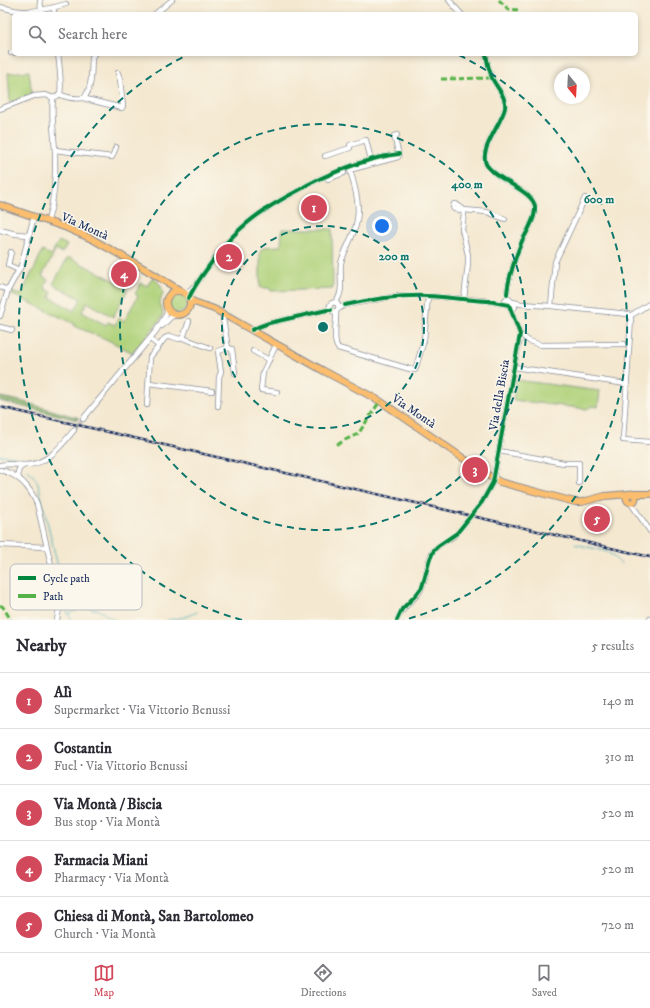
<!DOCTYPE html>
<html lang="en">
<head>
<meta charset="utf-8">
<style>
	:root { --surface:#fff; --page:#f2f2f3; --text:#2b2b33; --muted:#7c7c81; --line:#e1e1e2; --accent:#d1495b }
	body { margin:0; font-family:"IM FELL DW Pica",serif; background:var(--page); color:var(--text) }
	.compass { position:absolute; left:554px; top:68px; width:36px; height:36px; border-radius:50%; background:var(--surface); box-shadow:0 2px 6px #0003; rotate:162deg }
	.you { position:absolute; left:382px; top:226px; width:14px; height:14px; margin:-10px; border:3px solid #fff; border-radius:50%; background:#1a73e8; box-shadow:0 0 0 6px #1a73e833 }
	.badge { display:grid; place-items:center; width:26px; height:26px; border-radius:50%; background:var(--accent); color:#fff; font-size:13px; font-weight:700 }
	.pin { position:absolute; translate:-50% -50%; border:2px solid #fff; box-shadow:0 1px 4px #0006 }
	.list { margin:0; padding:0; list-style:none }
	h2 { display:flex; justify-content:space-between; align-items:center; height:52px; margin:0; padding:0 16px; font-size:17px }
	h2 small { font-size:13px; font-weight:400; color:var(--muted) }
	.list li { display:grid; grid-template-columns:26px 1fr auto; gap:12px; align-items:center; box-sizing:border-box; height:56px; padding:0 16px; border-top:1px solid var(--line) }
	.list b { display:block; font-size:15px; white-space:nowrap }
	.list p { margin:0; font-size:13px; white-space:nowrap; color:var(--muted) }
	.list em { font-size:13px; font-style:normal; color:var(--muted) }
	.icon { flex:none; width:22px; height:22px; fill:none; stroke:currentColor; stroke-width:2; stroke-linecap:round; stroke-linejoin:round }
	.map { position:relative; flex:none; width:650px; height:620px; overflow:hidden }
	.search { position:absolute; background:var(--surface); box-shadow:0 2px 6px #0003; left:12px; right:12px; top:12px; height:44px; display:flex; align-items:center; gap:10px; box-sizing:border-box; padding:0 14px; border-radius:6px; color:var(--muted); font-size:15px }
	.sheet { height:332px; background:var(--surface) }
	nav { display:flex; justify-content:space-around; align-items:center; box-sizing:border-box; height:56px; border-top:1px solid var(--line); background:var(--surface); font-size:11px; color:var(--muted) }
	nav a { display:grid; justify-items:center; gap:2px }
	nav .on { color:var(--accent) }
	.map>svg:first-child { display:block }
</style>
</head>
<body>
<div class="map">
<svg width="650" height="620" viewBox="0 0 650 620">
	<rect width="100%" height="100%" fill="#fbf7ec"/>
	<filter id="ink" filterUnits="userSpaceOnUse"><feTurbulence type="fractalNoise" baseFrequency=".025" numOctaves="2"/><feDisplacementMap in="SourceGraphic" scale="8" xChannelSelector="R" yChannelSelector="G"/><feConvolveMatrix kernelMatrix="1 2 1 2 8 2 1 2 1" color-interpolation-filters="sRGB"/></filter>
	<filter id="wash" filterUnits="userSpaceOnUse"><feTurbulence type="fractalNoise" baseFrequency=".012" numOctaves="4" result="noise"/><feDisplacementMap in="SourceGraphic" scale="16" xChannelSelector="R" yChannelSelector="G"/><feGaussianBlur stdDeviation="0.9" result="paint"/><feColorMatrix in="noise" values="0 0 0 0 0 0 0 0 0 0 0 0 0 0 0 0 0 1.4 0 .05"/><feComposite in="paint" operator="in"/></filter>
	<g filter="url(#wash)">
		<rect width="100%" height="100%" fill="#f4e8d0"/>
		<g fill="#b0d27a" stroke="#66806c">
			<polygon points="29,71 32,95 22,99 22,97 20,98 20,99 10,103 8,73"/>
			<polygon points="282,229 332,229 333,289 271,291 269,288 260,288 260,251 263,247 281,246"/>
			<polygon points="59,241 67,245 62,253 56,250 42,276 48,280 45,285 46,287 45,289 52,292 50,297 74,311 81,299 53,284 68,257 125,286 127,291 113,317 87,302 82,312 106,325 108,322 115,325 119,318 124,321 138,296 135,294 141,283 147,286 152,278 154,277 161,286 163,293 160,302 163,314 161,319 133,353 108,340 74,326 75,324 11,294 12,292 21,295 32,272 33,272 42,251 52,255 54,249"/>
			<circle cx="178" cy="303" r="10"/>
			<polygon points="516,380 600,391 598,407 592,406 587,409 513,400"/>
		</g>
		<polygon fill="#8cb46a" stroke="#547264" points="0,397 20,401 79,418 77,420 0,401"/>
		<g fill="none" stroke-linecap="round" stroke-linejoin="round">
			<g stroke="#3aabb6" stroke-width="1">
				<polyline points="0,455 14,456 17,458"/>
				<polyline points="27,469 35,478 38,484 61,579 65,596 66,610 72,620"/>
				<polyline points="575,544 605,551 612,555 621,564"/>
				<polyline points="68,614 86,606 92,609 97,609 114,620"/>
				<polyline points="168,620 185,617 197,612"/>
			</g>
		</g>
	</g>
	<g filter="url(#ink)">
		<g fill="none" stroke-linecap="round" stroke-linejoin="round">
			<polyline stroke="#c9c3b9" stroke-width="4.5" stroke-dasharray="4.5 2" stroke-linecap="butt" points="74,430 83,419"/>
			<defs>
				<g id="minor">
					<polyline points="40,0 41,9"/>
					<polyline points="449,0 461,14"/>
					<path d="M0,7C7,8 14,11 22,11C36,12 53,8 66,4"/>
					<polyline points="54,8 54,14"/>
					<polyline points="155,14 172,0"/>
					<polyline points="11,53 14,53"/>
					<path d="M486,54C487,62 489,70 492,78C496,87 507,97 505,108C502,123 479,149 486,164C495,180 534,191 535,207C536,218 527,232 522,241C516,255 508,279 507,294"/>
					<path d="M59,94C67,98 76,99 84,98C93,87 91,70 92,57L94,54"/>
					<path d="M53,98C55,97 59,96 60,93C62,87 59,61 58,54"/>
					<polyline points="84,98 86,99 122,108 123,106 120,80 118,73"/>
					<polyline points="0,109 34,96 46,95 53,98"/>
					<polyline points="55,150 112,157 116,147"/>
					<polyline points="325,156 350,148 350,145 366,140 371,160"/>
					<polyline points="353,169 398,157 399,155 394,136 397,135"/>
					<polyline points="328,179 344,173"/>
					<polyline points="464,210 487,212 505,219"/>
					<path d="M48,221C54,200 56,173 55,151C54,133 51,116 53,98"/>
					<polyline points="0,230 16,234 29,235"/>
					<polyline points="11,252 8,265 19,270"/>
					<polyline points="0,287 8,290"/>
					<polyline points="185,293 188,292 193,287"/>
					<path d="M189,298C194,286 202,276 209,266C216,256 223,246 232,237C252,216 276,202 301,189C305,185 312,183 317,180C342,169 371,157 399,154"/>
					<path d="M508,298L514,304L515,307L514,308C510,309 506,303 505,300Z"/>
					<path d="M464,299L468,264V255L462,229C463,222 464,216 464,210L456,204H454L453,207L454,209L461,210L464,213"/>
					<path d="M335,302C345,294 339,274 341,263C344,252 350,242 354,231C362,211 356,190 350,170"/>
					<polyline points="513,302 521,304 551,306 628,314 630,316"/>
					<circle cx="334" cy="307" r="4.5"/>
					<polyline points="551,306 555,262 585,198"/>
					<polyline points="338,309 345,305 368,301 398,296 428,296 491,301"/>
					<path d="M336,311C337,322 332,340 338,348L413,370H415L416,367L424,340L428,296"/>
					<polyline points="0,316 8,290 21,266 34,216"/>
					<polyline points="630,316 631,319 623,440 650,442"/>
					<polyline points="630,316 649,304"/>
					<polyline points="162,326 171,317 176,315"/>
					<polyline points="0,327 12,330"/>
					<polyline points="252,330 258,327 269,323 327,310 331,310"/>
					<polyline points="520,334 529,341 541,345 624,344"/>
					<polyline points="183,338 189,321"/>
					<polyline points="150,339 159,346 165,338 170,336 179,339 183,338 210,348"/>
					<polyline points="276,345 263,372 261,390 277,392"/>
					<polyline points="228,348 232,349 235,373"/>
					<polyline points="253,351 269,360"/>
					<polyline points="514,367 626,384"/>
					<polyline points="149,383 212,391"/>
					<polyline points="147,405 150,357 159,346"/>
					<polyline points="218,406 219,377 221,372 218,351 228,348 223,319 223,314"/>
					<polyline points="83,419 156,331 166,315 167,312 166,307"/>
					<polyline points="499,451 564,463 579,463 579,483"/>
					<path d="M0,465C8,463 16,465 25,465C47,465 61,446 74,430"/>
					<path d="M0,470C18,474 30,487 37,504L59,599V609L57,620"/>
					<path d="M19,478C17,472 18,467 25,465"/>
					<polyline points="630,502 650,531"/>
					<polyline points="474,512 482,502 493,482 514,367 520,338 520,334 509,305 488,301"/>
					<polyline points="0,545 47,547"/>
					<path d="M397,620C403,605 412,603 420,591C428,579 425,562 434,550C439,544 447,541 454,536C460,530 465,523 470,517"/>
					<polyline points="649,620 650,619"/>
				</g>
				<g id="major">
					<polyline points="0,205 67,228 92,239 145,269 181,291"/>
					<circle cx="178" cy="303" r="12"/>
					<polyline points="189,298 194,302 214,309 223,314 322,370 380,401 489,476 500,482 575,502 582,502 605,496 629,494"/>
					<circle cx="631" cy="498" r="4.5"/>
					<polyline points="633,494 650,494"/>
				</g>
			</defs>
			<use href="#minor" stroke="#888c97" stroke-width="6"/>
			<use href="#major" stroke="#888c97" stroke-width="8"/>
			<use href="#minor" stroke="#fff" stroke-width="4.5"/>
			<use href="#major" stroke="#fbbd6e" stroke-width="6"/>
			<defs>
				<polyline id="rail" points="0,407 650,557"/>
			</defs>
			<use href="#rail" stroke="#1b2f5e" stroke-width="2.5"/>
			<use href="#rail" stroke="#fbf7ec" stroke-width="1" stroke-dasharray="3" stroke-linecap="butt"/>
			<g stroke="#55b248" stroke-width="3" stroke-dasharray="6 3" stroke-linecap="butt">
				<polyline points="499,0 508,9 518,10"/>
				<polyline points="441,79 492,78"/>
				<polyline points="337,445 345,440 358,434 380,401"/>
				<polyline points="0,605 3,607 11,620"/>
			</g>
			<defs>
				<g id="cycleway">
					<path d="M486,54C487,62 489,70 492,78C496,87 507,97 505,108C502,123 479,149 486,164C495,180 534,191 535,207C536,218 527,232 522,241C516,255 508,279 507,294"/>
					<path d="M189,298C194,286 202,276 209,266C216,256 223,246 232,237C252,216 276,202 301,189C305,185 312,183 317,180C342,169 371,157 399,154"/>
					<path d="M345,305C373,299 399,295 427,296C450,297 472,301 494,301"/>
					<polyline points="252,330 258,327 269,323 327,310 331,310"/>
					<polyline points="397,620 402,609 416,595 422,587 430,559 434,550 438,546 457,533 482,502 493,482 514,367 520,334 509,305 488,301"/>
				</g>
			</defs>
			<use href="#cycleway" stroke="#fbf7ec" stroke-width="6"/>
			<use href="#cycleway" stroke="#00873e" stroke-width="4"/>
		</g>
	</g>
	<g fill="none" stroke="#0f766e" stroke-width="2" stroke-dasharray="7 5">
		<circle cx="323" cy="327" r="101"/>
		<circle cx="323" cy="327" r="203"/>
		<path d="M242 620A304 304 0 0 1 187 55M459 55A304 304 0 0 1 404 620"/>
	</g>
	<g text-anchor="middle" stroke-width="3" stroke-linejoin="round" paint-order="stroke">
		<g font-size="12" fill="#1b2f5e" stroke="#fbf7ec">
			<text transform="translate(85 226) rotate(24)" y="4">Via Montà</text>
			<text transform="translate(499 395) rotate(-80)" y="4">Via della Biscia</text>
			<text transform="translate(414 411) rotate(34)" y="4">Via Montà</text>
		</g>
	</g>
	<rect x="10" y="564" width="132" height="46" rx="6" fill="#fbf7ec" stroke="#b8bbc1" stroke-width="1"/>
	<rect x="18" y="576" width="18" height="4" fill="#00873e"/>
	<rect x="18" y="594" width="18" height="4" fill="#55b248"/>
	<g font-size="11" fill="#1b2f5e">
		<text x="43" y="582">Cycle path</text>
		<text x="43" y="600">Path</text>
	</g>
	<circle cx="323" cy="327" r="6" fill="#0f766e" stroke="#fbf7ec" stroke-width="2"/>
	<g font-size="12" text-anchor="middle" font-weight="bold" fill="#0f766e" stroke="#fbf7ec" stroke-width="3" stroke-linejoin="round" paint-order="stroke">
		<text x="467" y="188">400 m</text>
		<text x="599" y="203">600 m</text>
		<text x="394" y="260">200 m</text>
	</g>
</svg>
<svg class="compass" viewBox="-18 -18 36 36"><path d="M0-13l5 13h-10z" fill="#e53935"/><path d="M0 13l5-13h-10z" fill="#7c7c81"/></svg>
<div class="you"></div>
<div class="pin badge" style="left:314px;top:208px">1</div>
<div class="pin badge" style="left:229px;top:257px">2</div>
<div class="pin badge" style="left:475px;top:470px">3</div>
<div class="pin badge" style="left:124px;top:274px">4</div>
<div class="pin badge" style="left:597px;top:519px">5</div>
<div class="search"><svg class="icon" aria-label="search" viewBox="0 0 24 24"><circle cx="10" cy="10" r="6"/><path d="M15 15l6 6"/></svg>Search here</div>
</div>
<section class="sheet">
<h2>Nearby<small>5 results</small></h2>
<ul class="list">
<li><span class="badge">1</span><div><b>Alì</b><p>Supermarket · Via Vittorio Benussi</p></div><em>140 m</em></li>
<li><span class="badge">2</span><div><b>Costantin</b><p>Fuel · Via Vittorio Benussi</p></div><em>310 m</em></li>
<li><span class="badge">3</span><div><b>Via Montà / Biscia</b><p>Bus stop · Via Montà</p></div><em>520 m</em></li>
<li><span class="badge">4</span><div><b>Farmacia Miani</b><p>Pharmacy · Via Montà</p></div><em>520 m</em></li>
<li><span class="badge">5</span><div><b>Chiesa di Montà, San Bartolomeo</b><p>Church · Via Montà</p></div><em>720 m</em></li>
</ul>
</section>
<nav>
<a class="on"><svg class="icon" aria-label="map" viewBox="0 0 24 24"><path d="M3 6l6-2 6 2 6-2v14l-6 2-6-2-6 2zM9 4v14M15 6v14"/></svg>Map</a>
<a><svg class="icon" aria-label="directions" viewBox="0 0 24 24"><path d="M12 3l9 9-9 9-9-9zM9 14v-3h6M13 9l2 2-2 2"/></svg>Directions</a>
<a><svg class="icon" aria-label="saved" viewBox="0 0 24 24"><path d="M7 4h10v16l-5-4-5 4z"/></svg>Saved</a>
</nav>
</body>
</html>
